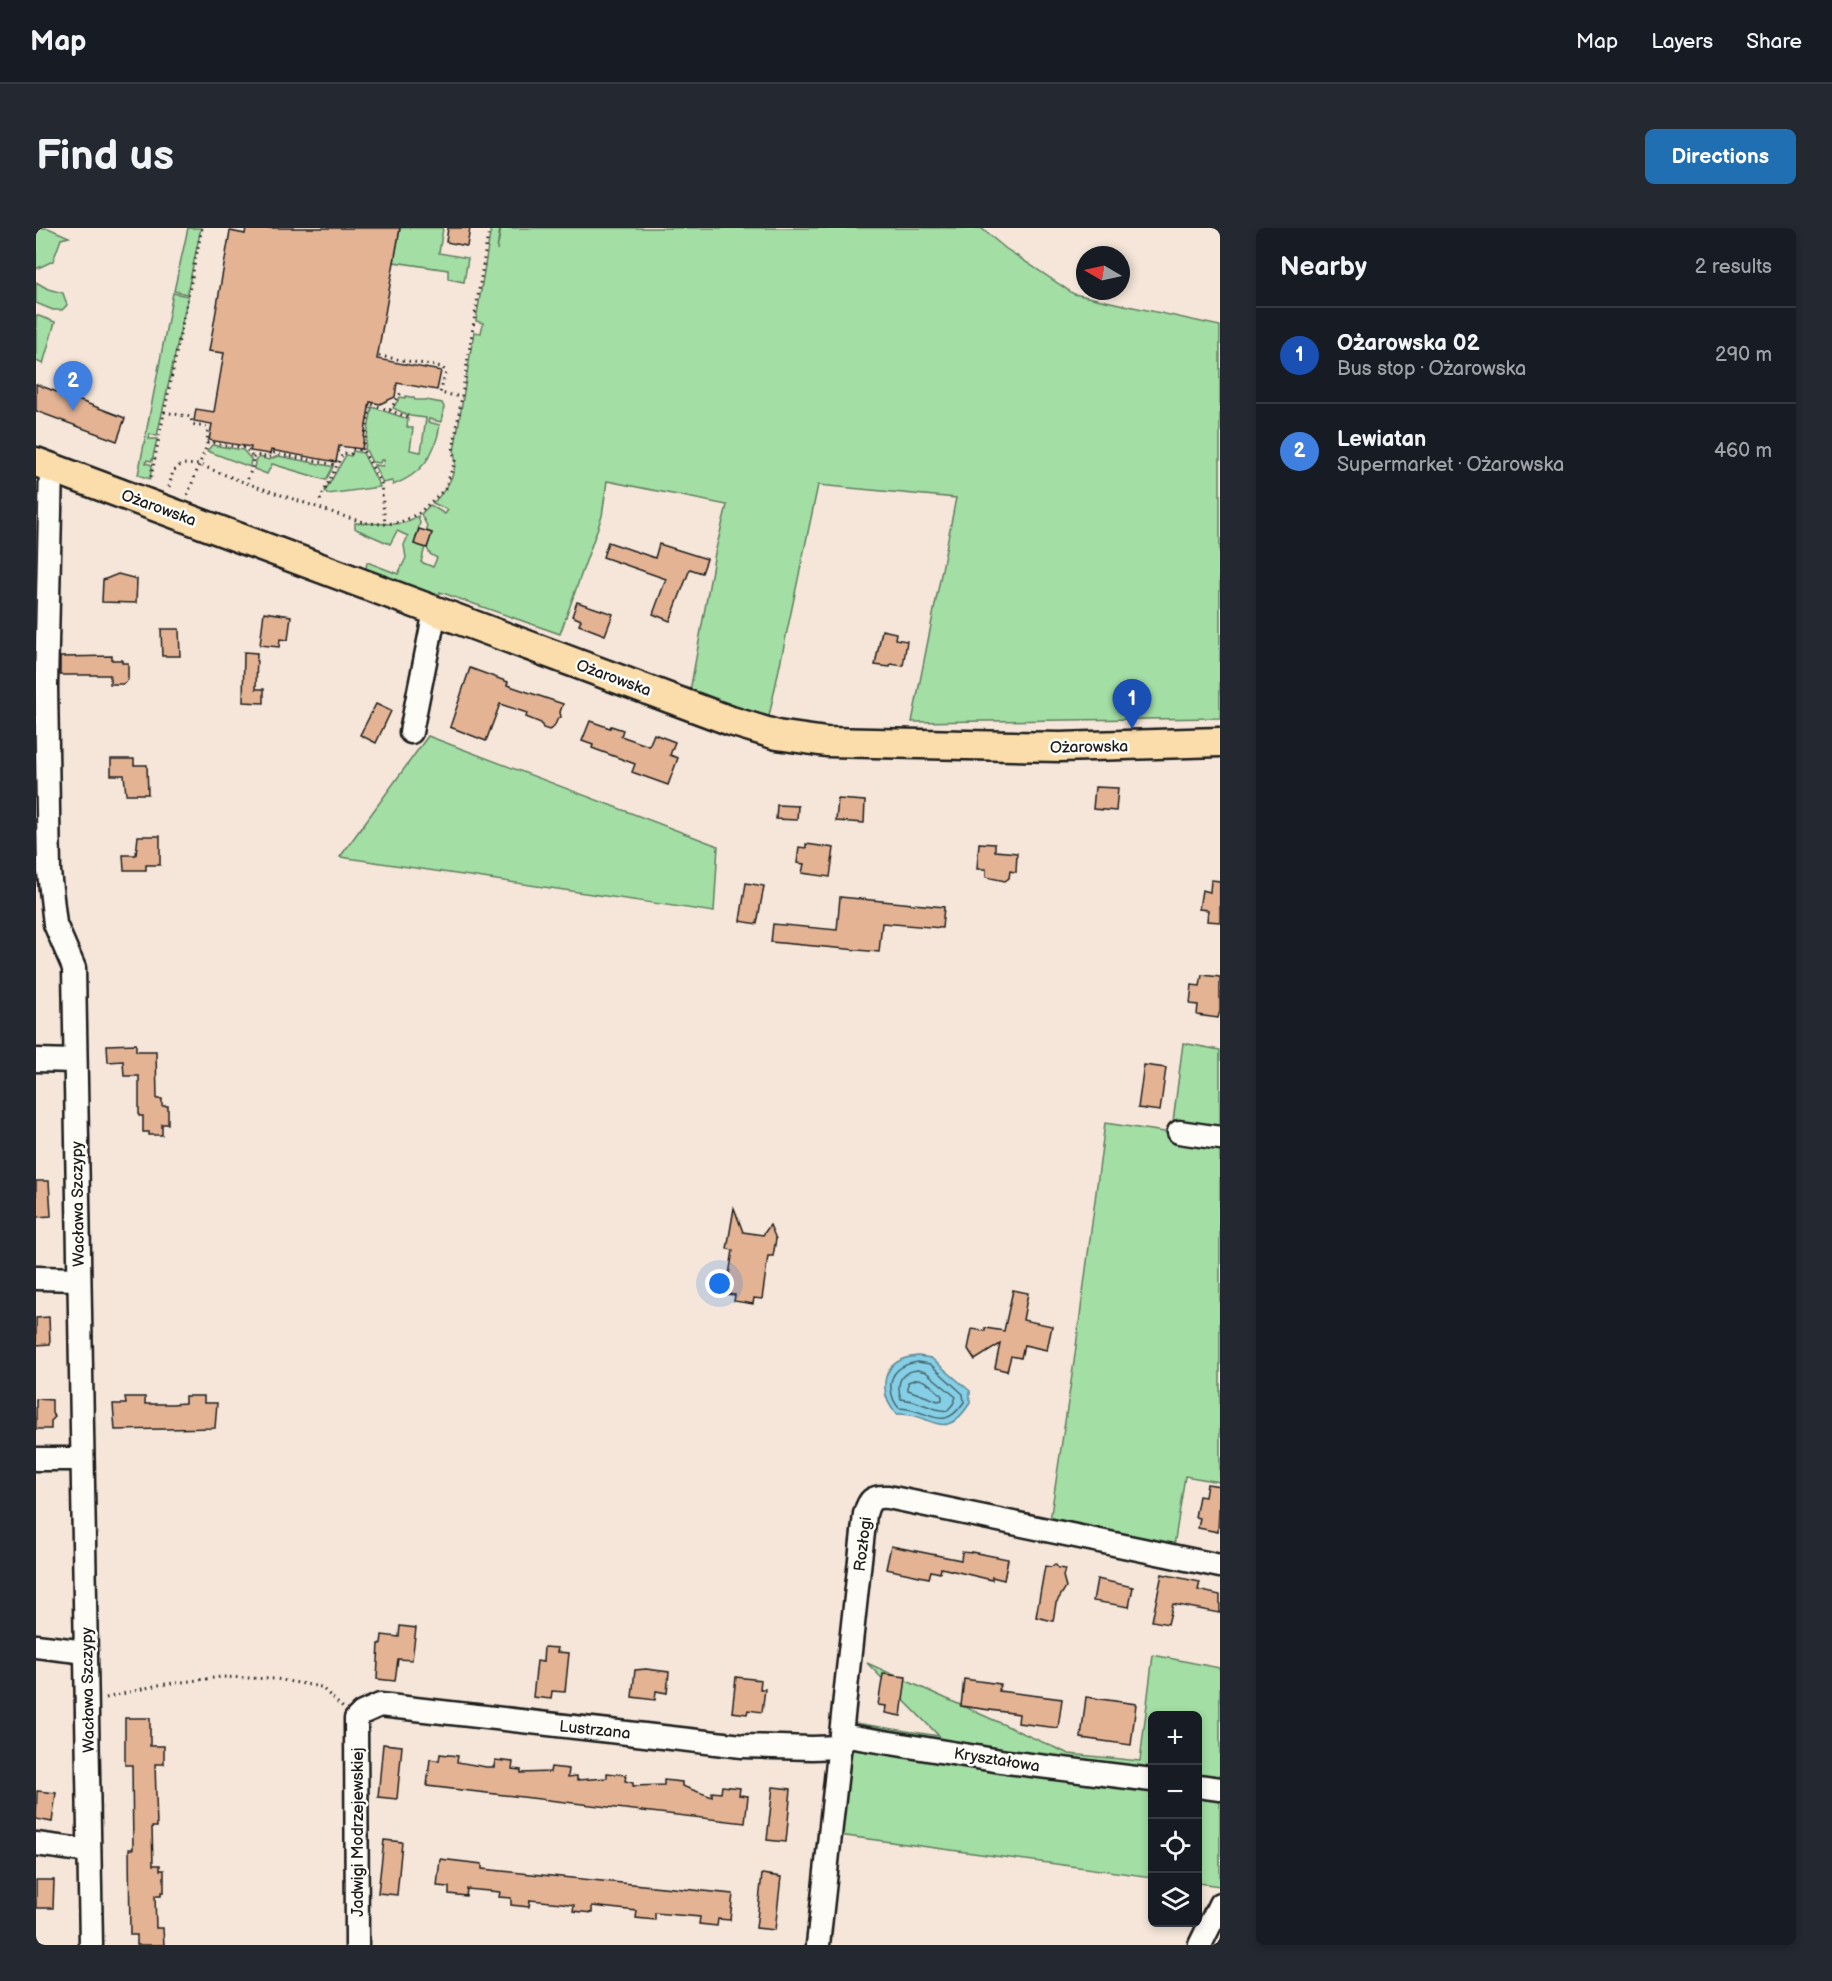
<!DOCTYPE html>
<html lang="en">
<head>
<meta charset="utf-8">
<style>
	:root { --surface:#171b24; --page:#242831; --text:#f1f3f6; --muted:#9ea1a6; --line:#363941; --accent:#1f6fb2 }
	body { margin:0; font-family:"Balsamiq Sans",sans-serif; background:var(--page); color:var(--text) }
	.controls { position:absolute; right:18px; bottom:18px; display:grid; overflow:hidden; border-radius:9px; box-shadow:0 3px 9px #0003 }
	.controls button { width:54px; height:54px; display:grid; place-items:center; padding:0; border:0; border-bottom:2px solid var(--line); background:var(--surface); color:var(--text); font:30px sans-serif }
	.compass { position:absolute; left:1040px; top:18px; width:54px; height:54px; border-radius:50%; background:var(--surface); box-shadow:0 3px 9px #0003; rotate:279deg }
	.you { position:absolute; left:684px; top:1056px; width:21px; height:21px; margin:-15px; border:4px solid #fff; border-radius:50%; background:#1a73e8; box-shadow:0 0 0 9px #1a73e833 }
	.badge { display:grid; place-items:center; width:39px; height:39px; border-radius:50%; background:var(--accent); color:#fff; font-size:20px; font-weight:700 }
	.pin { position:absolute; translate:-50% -50px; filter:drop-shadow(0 2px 3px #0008) }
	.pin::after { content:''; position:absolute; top:32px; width:21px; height:18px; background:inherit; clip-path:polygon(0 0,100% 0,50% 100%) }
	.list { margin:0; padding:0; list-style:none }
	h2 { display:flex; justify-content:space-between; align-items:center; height:78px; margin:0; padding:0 24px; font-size:26px }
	h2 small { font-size:20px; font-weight:400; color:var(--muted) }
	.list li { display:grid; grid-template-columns:39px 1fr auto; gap:18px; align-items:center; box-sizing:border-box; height:96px; padding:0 24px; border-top:2px solid var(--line) }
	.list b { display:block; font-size:22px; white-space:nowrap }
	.list p { margin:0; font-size:20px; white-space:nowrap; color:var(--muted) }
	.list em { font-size:20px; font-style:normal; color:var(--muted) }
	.icon { flex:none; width:33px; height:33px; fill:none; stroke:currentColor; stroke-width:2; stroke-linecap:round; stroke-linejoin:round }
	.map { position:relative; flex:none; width:1184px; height:1717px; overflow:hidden; border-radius:9px }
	header { display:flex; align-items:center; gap:36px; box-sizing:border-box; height:84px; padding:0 30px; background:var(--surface); border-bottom:2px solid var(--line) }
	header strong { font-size:28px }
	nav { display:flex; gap:33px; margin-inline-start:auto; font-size:21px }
	.intro { display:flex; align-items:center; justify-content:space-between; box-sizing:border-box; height:144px; padding:0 36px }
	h1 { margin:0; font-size:42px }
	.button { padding:15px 27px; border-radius:9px; background:var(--accent); color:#fff; font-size:21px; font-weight:700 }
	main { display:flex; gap:36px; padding:0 36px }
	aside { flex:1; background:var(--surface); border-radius:9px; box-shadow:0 3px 9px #0003 }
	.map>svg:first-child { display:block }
</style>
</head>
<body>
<header>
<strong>Map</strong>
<nav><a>Map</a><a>Layers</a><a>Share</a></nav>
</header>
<div class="intro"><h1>Find us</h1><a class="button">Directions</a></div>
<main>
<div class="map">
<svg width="1184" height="1717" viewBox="0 0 1184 1717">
	<rect width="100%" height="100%" fill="#f5e6d9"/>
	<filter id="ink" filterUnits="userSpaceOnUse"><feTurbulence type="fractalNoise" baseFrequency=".0167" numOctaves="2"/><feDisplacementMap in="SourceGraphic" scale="12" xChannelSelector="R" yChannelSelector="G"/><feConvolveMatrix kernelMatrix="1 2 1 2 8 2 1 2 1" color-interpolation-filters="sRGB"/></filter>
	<g filter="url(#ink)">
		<g fill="#a3dea4" stroke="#607d60" stroke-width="1.5">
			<polygon points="0,0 12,0 33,9 25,11 17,33 0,41"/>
			<polygon points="152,0 165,0 151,66 138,63"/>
			<polygon points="364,0 407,0 403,25 432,30 428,54 412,51 412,42 358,34"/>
			<path d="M455,0H464L461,22L465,0H945L969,20L1038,66L1184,98V490L876,494L920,270L782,257L732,493L654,463L679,325L691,277L571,253L566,288L524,406L404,364L402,374L337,351L330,341L331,334L362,346L370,330L368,317L372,308L361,303L354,316L322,302L319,300V295L358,296L368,295L382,288L384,295L378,316L389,319L385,334L397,339L401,330L394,326L391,320L396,305L391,303V298L385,286L394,277L409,286L412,282L397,275C410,262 423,243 418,224L438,104L445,105L447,95L440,93Z"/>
			<polygon points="0,54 12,61 27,65 31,77 26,82 17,82 0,75"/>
			<polygon points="137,65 152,68 121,208 114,206 113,211 121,211 116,233 111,232 110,235 116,237 114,251 102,247"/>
			<polygon points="0,87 19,94 7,136 0,133"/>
			<path d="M370,168L378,170L379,172H390L406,175L408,179L405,194L393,191L392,194L404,197C399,227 386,246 357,257L356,253L347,255L338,237L347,238L348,232H345L344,235L336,234L329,220L336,179L372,191L371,199L377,200L374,222L385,224L390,190L374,188L357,180L364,169L369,170Z"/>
			<polygon points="176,217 207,222 215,231 214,239 171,223"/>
			<polygon points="317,223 327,225 344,259 292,266 289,263 310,227 315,228"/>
			<polygon points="242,228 294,238 297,239 290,252 236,236 231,246 218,241 219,233 223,229 233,232"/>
			<polygon points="392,508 682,618 678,684 304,629"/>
			<polygon points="1147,815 1184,822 1184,905 1156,901 1137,894"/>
			<polygon points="1069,895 1135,905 1184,916 1184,1254 1149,1248 1138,1318 1014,1293 1038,1134"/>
			<polygon points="1117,1427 1184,1440 1184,1658 1162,1655 1162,1488 1116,1488 1116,1649 803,1607 819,1495 903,1508 831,1435 1033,1526 1104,1533"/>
		</g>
		<path fill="#85cfe6" stroke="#5b8795" stroke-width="1.5" d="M882,1128L895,1130L934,1163V1175C907,1217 897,1184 861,1186C846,1172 843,1144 863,1133C869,1129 876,1129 882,1128Z"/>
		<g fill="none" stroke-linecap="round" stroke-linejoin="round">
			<g stroke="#46646d" stroke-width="1.5">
				<path d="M882,1134L894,1136L927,1166L928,1174C906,1207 893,1180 863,1180C858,1175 856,1169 855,1162C853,1144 866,1136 882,1134Z"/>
				<path d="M881,1142L890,1144L920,1169L917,1176L911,1183L900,1181L877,1173L865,1171C860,1155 864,1144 881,1142Z"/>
				<path d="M881,1151C891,1152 899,1161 906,1168V1172L902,1173L872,1162V1154Z"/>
			</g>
		</g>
		<g fill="#e3b394" stroke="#1c1c1c" stroke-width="1.5">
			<polygon points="210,0 364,0 341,131 405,143 401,162 361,155 359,169 344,176 334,174 326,221 303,218 300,234 235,222 234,226 214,223 215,219 173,212 176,196 158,193 160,181 178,184 188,125 173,123 194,3 209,6"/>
			<polygon points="412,0 434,0 431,18 410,14"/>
			<polygon points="0,156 89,190 81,213 0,183"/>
			<polygon points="383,301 396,305 391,320 378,316"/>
			<polygon points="572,314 619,330 623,316 671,331 666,345 654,341 634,393 617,386 630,351 567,329"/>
			<polygon points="82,346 101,351 100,375 66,374 67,352"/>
			<polygon points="541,374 577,386 569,407 543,397 545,392 536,388"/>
			<polygon points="228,384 255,388 252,412 244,411 243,419 224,417"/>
			<polygon points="125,401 143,401 144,428 126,428"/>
			<polygon points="846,402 860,405 859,411 871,413 867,438 855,436 854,439 839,437"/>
			<polygon points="208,424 221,425 220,461 228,461 228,475 207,474"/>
			<polygon points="76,428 76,432 86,432 86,435 92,435 92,452 87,456 74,456 74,447 24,447 24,429"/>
			<polygon points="434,440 472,454 471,457 527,476 524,484 525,489 522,490 518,499 513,502 507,500 505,495 490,489 491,485 464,476 450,513 414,499"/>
			<polygon points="340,476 355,483 340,515 324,507"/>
			<polygon points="554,493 574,500 575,498 587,502 585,508 613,518 618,506 639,514 634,527 642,530 632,557 596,544 599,536 556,520 557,517 546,513"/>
			<polygon points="75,531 98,531 98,537 111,537 112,566 90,566 88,547 75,547"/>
			<polygon points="1059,559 1082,560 1080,583 1057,581"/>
			<polygon points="802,571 829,573 828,595 800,593"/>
			<polygon points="741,577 762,578 761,592 740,591"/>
			<polygon points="102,608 124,608 124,637 110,637 110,642 88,642 87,627 100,627"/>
			<polygon points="943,615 959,616 959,623 981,625 980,644 974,643 973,650 969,653 950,649 950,641 941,641"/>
			<polygon points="770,616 798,620 794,649 766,645 768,636 761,635 763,619 770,620"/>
			<polygon points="1175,652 1184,653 1184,694 1171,693 1172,682 1163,681 1166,662 1174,664"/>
			<polygon points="710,655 728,658 721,696 704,693"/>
			<polygon points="804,669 908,679 906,700 846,695 843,724 735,714 737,696 801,702"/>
			<polygon points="1166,747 1184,749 1184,783 1182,790 1161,787 1162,777 1154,776 1156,757 1164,758"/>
			<polygon points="100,816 100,823 120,823 121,871 126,871 126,878 132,878 132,896 126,896 126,907 113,907 113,904 107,904 107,888 103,888 103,848 88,848 87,833 72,834 71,817"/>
			<polygon points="1108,837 1130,840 1124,883 1102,880"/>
			<polygon points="0,953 13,953 15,988 0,989"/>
			<polygon points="698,980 707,1004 727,1007 734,997 740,1011 737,1028 732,1028 726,1071 718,1070 717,1076 698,1073 699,1067 690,1066 697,1022 691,1021"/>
			<polygon points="977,1062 992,1065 987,1092 1016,1098 1011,1122 988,1117 985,1130 975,1128 971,1143 959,1140 964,1116 939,1132 932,1121 936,1101 949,1103 949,1100 968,1103"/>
			<polygon points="13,1089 14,1116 0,1117 0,1090"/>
			<polygon points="149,1168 168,1168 168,1175 181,1175 179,1200 79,1202 77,1176 90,1176 89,1169 109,1169 109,1176 136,1176 149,1175"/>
			<polygon points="0,1171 16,1172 16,1185 19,1189 15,1193 15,1201 0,1201"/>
			<polygon points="1171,1256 1184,1258 1182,1304 1162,1300 1164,1290 1159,1289 1163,1268 1169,1269"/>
			<polygon points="855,1318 925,1332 926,1324 935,1325 935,1324 972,1331 968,1352 956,1349 956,1352 905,1340 904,1345 895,1343 893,1350 850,1341"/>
			<polygon points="1019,1336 1022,1340 1029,1341 1027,1348 1030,1359 1020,1375 1017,1393 1000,1389 1009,1338 1015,1339"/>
			<polygon points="1126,1346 1164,1354 1162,1362 1184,1367 1184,1385 1137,1376 1132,1396 1116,1393"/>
			<polygon points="1061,1351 1097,1359 1093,1379 1057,1373"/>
			<polygon points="364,1398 380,1400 376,1432 362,1431 359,1453 341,1451 343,1416 345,1416 346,1407 363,1409"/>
			<polygon points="508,1419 522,1420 521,1424 533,1425 529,1464 516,1463 515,1471 497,1469 501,1433 507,1434"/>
			<polygon points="610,1441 633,1444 631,1465 620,1463 619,1472 596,1469 599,1442"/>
			<polygon points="847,1446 870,1449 865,1488 849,1485 850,1478 842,1477"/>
			<polygon points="700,1449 725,1452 724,1461 729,1461 726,1484 712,1482 711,1486 696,1484"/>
			<polygon points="928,1451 964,1456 963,1463 1026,1471 1022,1500 982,1495 983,1486 925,1478"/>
			<polygon points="1050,1469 1100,1476 1095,1517 1045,1510"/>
			<polygon points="89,1490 114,1490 114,1518 128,1518 128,1536 119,1536 121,1599 116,1599 117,1637 124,1637 124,1642 128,1642 128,1664 125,1664 125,1668 119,1668 120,1700 127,1700 128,1717 101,1717 101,1707 94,1707 93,1621 97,1621 96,1537 89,1537"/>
			<polygon points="347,1516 366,1518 361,1571 342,1569"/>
			<polygon points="404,1526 422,1528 421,1534 450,1539 458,1539 459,1532 477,1534 476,1541 485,1542 485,1545 514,1544 515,1539 533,1541 532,1549 541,1548 541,1552 571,1550 571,1545 590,1547 589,1553 597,1555 597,1558 628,1557 628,1552 646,1554 646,1558 676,1569 676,1564 685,1565 686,1558 704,1560 703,1567 712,1568 709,1595 391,1558 394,1531 403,1533"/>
			<polygon points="737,1559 755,1561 750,1614 731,1612"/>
			<polygon points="1,1563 20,1565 16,1594 0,1591"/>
			<polygon points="348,1612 366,1614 361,1667 342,1665"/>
			<polygon points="404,1631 446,1636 446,1641 697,1666 694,1692 682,1691 681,1698 663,1696 664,1689 619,1685 619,1692 600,1690 601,1683 556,1678 556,1685 537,1683 538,1677 526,1675 494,1672 493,1679 475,1677 475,1670 463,1669 464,1664 431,1661 430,1668 413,1666 413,1659 401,1658"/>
			<polygon points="726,1646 745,1649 739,1702 720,1700"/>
			<polygon points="0,1652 18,1652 17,1680 0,1680"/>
		</g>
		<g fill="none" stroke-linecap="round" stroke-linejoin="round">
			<defs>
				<g id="minor">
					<polyline points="15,239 10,458 13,644 19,696 38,740 55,1717"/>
					<polyline points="375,504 399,383"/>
					<polyline points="0,832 39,833"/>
					<polyline points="1143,904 1184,910"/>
					<polyline points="0,1050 43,1051"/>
					<polyline points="0,1231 46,1231"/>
					<polyline points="0,1418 50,1424"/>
					<polyline points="805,1507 971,1534 1116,1552"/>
					<polyline points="1162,1558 1184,1561"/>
					<polyline points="0,1616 53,1623"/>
					<polyline points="321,1717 320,1491 326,1485 344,1477 706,1518 776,1520 804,1519"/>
					<path d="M782,1717L829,1286C833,1272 836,1268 852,1269L1184,1338"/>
					<polyline points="1164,1717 1184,1676"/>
				</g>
				<polyline id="major" points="0,234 695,493 741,507 790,514 1024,519 1184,514"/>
			</defs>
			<use href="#minor" stroke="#1c1c1c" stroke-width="27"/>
			<use href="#major" stroke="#1c1c1c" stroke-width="33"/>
			<g stroke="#1c1c1c" stroke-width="3" stroke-dasharray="1.5 4.5" stroke-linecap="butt">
				<polyline points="343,128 406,139 410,144 404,165 426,169"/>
				<polyline points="354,182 366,163"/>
				<polyline points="128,184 155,189 156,196 172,200 171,217 151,268"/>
				<polyline points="171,214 210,220 217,230 216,240 210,255"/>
				<polyline points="327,222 335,176 372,189"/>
				<polyline points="217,230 220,227 233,230 238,225 300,237"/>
				<polyline points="115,249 166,0"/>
				<polyline points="133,259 137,243 146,236 164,237 210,255 310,289 330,295 349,296 365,294 383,285 409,261 419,233 417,223 453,0"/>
				<polyline points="284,272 307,225 315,226 316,221 327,222 345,255 349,296"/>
				<polyline points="70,1470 122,1457 185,1449 240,1451 285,1459 307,1480"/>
			</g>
			<use href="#minor" stroke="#fdfcf7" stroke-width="22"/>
			<use href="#major" stroke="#fbddab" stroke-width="28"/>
		</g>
	</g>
	<g text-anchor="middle" stroke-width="5" stroke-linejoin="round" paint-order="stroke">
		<g font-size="16" fill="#1c1c1c" stroke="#fdfcf7">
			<text transform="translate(123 279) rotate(20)" y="6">Ożarowska</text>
			<text transform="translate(578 449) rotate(20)" y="6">Ożarowska</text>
			<text transform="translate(1053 518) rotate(-1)" y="6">Ożarowska</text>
			<text transform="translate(41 976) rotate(-91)" y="6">Wacława Szczypy</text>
			<text transform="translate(826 1316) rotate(-83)" y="6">Rozłogi</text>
			<text transform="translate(51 1462) rotate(-91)" y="6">Wacława Szczypy</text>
			<text transform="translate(559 1501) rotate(6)" y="6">Lustrzana</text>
			<text transform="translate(961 1531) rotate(9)" y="6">Kryształowa</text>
			<text transform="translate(321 1604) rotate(-90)" y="6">Jadwigi Modrzejewskiej</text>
		</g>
	</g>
</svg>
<div class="controls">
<button>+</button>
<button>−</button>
<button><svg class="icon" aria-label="locate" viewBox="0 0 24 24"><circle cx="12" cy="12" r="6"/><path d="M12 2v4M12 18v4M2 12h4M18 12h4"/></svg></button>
<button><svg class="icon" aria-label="layers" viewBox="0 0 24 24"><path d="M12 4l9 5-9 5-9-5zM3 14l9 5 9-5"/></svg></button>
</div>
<svg class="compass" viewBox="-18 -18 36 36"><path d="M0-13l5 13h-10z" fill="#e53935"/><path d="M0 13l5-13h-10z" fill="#9ea1a6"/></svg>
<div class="you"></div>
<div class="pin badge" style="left:1096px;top:501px;background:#1a4fb4">1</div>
<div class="pin badge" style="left:37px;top:183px;background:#3f7fe0">2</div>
</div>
<aside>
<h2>Nearby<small>2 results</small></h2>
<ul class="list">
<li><span class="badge" style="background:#1a4fb4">1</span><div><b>Ożarowska 02</b><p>Bus stop · Ożarowska</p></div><em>290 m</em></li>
<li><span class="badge" style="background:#3f7fe0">2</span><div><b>Lewiatan</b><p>Supermarket · Ożarowska</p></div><em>460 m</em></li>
</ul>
</aside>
</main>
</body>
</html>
